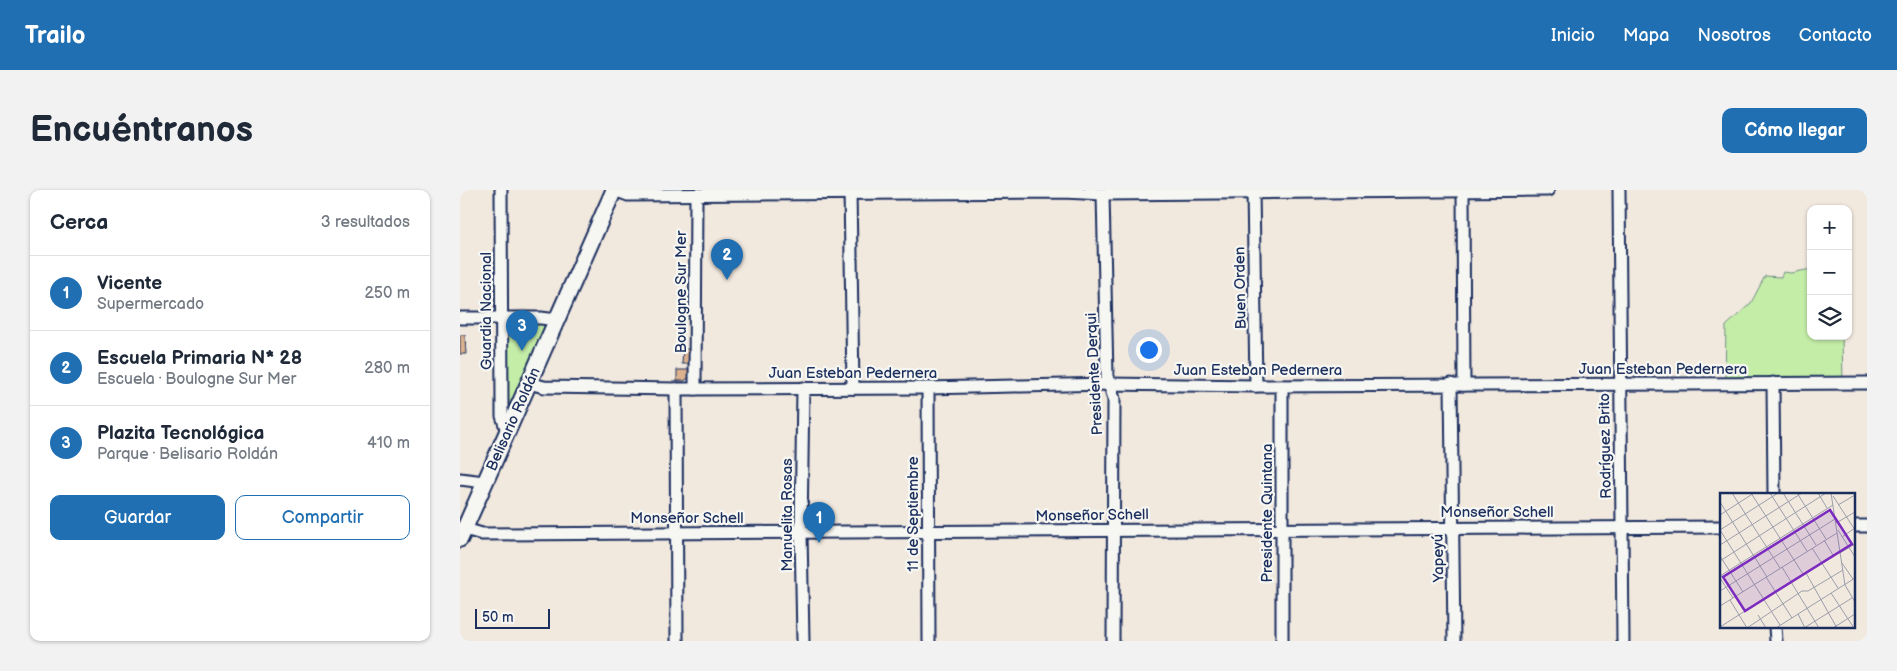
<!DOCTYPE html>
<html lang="es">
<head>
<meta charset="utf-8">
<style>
	:root { --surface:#fff; --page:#f2f2f3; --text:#1f2937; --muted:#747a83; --line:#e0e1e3; --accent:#1f6fb2 }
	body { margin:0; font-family:"Balsamiq Sans",sans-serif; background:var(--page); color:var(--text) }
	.controls { position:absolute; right:15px; top:15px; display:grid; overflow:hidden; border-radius:10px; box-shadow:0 1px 4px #0004 }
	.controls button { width:45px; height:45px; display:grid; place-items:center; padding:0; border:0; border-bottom:1px solid var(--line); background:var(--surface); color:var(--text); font:25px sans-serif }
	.scale { position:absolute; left:15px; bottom:12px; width:75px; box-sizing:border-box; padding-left:5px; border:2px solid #1b2f5e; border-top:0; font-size:14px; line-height:18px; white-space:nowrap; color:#1b2f5e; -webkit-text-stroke:4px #f6f6f2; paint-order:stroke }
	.you { position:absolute; left:688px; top:159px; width:18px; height:18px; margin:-12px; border:4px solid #fff; border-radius:50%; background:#1a73e8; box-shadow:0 0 0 8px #1a73e833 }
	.badge { display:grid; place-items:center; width:32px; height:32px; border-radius:50%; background:var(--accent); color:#fff; font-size:16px; font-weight:700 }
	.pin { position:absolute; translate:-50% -41px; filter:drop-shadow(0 1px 2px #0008) }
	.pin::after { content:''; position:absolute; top:26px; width:18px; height:15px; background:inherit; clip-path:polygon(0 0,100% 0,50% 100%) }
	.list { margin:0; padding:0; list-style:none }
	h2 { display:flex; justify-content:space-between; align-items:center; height:65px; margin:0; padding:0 20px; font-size:21px }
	h2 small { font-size:16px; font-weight:400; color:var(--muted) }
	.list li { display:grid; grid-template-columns:32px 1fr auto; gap:15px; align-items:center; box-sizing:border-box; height:75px; padding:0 20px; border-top:1px solid var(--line) }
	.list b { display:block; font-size:19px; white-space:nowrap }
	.list p { margin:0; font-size:16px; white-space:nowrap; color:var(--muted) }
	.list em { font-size:16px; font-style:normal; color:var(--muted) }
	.actions { display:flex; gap:10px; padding:15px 20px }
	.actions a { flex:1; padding:11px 0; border:1px solid var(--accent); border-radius:10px; text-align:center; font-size:18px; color:var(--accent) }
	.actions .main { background:var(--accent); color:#fff }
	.icon { flex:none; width:28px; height:28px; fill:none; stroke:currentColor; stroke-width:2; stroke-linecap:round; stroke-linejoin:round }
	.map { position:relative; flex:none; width:1407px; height:451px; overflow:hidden; border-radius:10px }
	header { display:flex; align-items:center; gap:30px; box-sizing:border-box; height:70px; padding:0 25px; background:var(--accent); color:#fff }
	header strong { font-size:24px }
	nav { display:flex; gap:28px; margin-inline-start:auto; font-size:18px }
	.intro { display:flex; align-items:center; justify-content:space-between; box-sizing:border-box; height:120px; padding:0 30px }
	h1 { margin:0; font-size:35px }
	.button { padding:12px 22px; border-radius:10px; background:var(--accent); color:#fff; font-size:18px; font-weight:700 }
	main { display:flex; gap:30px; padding:0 30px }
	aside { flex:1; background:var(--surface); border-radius:10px; box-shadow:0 1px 4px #0004 }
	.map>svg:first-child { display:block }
</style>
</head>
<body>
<header>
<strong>Trailo</strong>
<nav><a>Inicio</a><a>Mapa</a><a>Nosotros</a><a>Contacto</a></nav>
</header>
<div class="intro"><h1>Encuéntranos</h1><a class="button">Cómo llegar</a></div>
<main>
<aside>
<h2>Cerca<small>3 resultados</small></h2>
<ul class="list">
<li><span class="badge">1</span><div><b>Vicente</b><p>Supermercado</p></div><em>250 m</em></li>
<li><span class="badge">2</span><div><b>Escuela Primaria N* 28</b><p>Escuela · Boulogne Sur Mer</p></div><em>280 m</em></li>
<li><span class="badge">3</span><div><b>Plazita Tecnológica</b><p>Parque · Belisario Roldán</p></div><em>410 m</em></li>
</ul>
<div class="actions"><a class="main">Guardar</a><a>Compartir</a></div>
</aside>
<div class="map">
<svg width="1407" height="451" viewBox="0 0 1407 451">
	<rect width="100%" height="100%" fill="#f1e8de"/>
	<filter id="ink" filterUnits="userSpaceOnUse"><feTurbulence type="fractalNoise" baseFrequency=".02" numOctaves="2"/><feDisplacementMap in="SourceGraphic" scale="10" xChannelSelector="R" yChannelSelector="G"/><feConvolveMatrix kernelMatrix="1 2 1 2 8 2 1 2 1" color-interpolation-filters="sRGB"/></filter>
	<g filter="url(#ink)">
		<g fill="#c4eda8" stroke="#708e83">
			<polygon points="1351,79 1351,146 1382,146 1383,193 1265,193 1266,136 1291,113 1305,86 1321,87 1323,82 1331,83"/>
			<polygon points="40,128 97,130 47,241"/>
		</g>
		<g fill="#dcb18d" stroke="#1b2f5e">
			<polygon points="0,145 5,145 6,164 0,164"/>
			<polygon points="223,159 230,159 229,174 222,174"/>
			<polygon points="217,180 230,180 230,187 224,191 217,191"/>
		</g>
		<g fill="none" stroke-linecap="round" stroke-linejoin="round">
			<defs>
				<g id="minor">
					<polyline points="41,0 42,216 42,226 47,241"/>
					<polyline points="155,0 168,5 604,2 643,4 1088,0"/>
					<polyline points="390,0 393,198"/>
					<polyline points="793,0 796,196"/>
					<polyline points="1003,0 1004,195"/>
					<polyline points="1159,0 1163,451"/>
					<polyline points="643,4 647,186 654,209 653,451"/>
					<polyline points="0,128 81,128 97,130"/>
					<polyline points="69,193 84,197 216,199 468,198 648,194 796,196 1407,193"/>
					<polyline points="1313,193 1314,305"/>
					<polyline points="991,194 994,451"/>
					<polyline points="822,196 822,451"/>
					<polyline points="343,198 341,342 343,451"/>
					<polyline points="468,198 469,451"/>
					<polyline points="216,199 217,451"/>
					<polyline points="235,199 236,5"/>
					<polyline points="0,289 24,292"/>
					<polyline points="1393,336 1407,336"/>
					<polyline points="5,339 22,344 1261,337"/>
					<polyline points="1315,437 1316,451"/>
				</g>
				<polyline id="tertiary" points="0,349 154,0"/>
			</defs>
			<use href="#minor" stroke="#1b2f5e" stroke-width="15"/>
			<use href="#tertiary" stroke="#1b2f5e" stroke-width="19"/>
			<use href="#minor" stroke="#f6f6f2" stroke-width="11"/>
			<use href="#tertiary" stroke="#f6f6f2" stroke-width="15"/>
		</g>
	</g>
	<g text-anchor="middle" stroke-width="4.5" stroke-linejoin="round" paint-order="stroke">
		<g font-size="15" fill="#1b2f5e" stroke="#f6f6f2">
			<text transform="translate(780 98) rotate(-91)" y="5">Buen Orden</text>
			<text transform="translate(221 102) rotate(-90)" y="5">Boulogne Sur Mer</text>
			<text transform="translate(26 121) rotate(-90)" y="5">Guardia Nacional</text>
			<text x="1203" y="184">Juan Esteban Pedernera</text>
			<text x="798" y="185">Juan Esteban Pedernera</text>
			<text x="393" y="188">Juan Esteban Pedernera</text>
			<text transform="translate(634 184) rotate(-93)" y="5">Presidente Derqui</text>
			<text transform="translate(53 229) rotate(-66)" y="5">Belisario Roldán</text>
			<text transform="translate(1145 256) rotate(-91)" y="5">Rodríguez Brito</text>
			<text x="1037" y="327">Monseñor Schell</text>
			<text transform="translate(807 323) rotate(-90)" y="5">Presidente Quintana</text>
			<text transform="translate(453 324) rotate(-90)" y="5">11 de Septiembre</text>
			<text transform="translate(327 325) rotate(-90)" y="5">Manuelita Rosas</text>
			<text transform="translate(632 325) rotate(-1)" y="5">Monseñor Schell</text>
			<text x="227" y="333">Monseñor Schell</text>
			<text transform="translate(978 368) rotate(-91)" y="5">Yapeyú</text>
		</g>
	</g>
	<g transform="translate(1260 303)">
		<rect width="135" height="135" fill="#f1e8de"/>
		<path fill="none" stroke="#9b9eab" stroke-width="1" d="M12,0L60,75M31,0L83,81M50,0L87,58M63,0L96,52M77,0L106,46M98,0L107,15M111,0L125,92L135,109M113,3L135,37M0,9L47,84M118,12L135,2M0,22L34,0M116,30L135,19M0,37L60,132M0,37L58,0M118,37L135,64M122,44L135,35M104,47L113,62M0,52L82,0M92,55L118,95M120,60L135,51M0,63L23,99M0,68L106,0M122,70L133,86M62,74L99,135M86,80L117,135M0,83L113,12M46,84L72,125M0,85L13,105M0,98L115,26M111,100L134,135M10,107L27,135M37,110L120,59M0,113L117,40M78,121L85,135M38,122L46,135M0,134L25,118M27,135L82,98H88L123,77M56,135L135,85M84,135L132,105M113,135L135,121"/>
		<path fill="#7b2cbf" fill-opacity="0.15" stroke="#7b2cbf" stroke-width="2.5" d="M110,17L132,51L25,118L3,84Z"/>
		<rect width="135" height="135" fill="none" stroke="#1b2f5e" stroke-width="2.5"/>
	</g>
</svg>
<div class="controls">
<button>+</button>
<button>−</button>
<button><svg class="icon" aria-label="layers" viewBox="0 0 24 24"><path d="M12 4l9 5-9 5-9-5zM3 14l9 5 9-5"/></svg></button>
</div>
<div class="scale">50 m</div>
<div class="you"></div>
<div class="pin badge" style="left:359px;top:353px">1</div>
<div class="pin badge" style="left:267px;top:90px">2</div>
<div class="pin badge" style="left:62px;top:161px">3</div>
</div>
</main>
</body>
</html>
